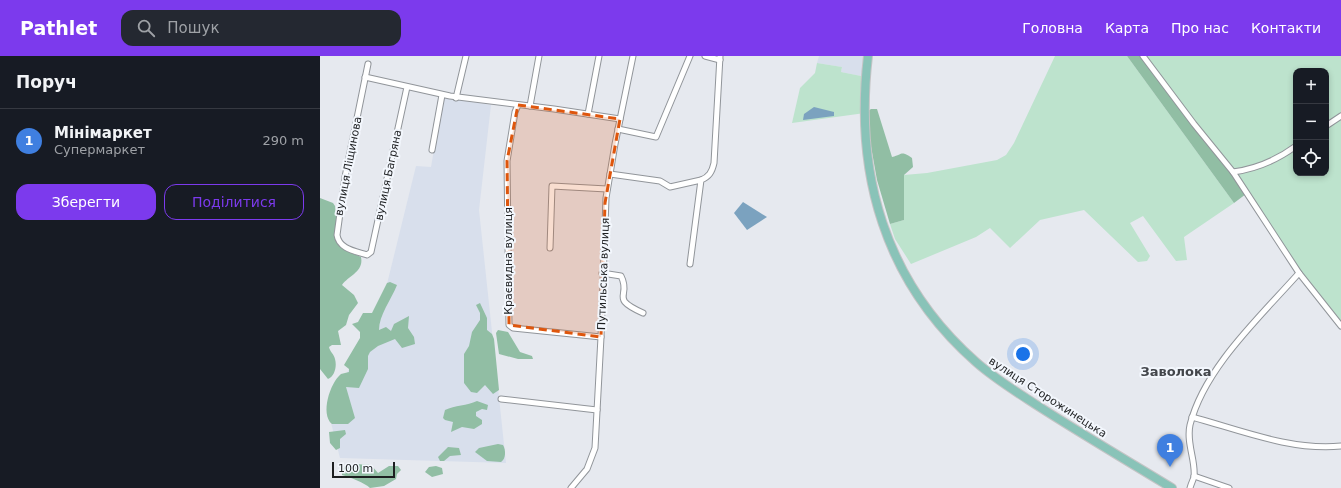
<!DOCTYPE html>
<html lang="uk">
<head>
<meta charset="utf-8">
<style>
	:root { --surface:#171b24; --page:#242831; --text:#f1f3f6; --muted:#9ea1a6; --line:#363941; --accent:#7c3aed }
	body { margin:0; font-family:"DejaVu Sans",sans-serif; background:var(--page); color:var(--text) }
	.controls { position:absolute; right:12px; top:12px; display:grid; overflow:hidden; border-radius:8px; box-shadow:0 2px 6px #0003 }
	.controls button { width:36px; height:36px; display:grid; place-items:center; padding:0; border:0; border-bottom:1px solid var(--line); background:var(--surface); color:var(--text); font:20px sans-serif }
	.scale { position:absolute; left:12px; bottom:10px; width:63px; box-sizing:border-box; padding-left:4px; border:2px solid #1c1e20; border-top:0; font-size:11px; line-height:14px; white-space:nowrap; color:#1c1e20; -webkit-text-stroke:3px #f3f7fd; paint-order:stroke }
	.you { position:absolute; left:703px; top:298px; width:14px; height:14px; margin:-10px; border:3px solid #fff; border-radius:50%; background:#1a73e8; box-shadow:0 0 0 6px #1a73e833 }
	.badge { display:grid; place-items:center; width:26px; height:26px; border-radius:50%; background:var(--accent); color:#fff; font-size:13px; font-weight:700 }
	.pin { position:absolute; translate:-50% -33px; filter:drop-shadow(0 1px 2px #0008) }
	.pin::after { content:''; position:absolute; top:21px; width:14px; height:12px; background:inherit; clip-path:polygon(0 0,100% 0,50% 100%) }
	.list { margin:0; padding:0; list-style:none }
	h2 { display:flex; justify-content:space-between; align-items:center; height:52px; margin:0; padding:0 16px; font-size:17px }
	h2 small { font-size:13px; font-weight:400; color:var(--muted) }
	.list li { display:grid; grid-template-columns:26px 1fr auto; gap:12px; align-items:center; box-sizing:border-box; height:64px; padding:0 16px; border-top:1px solid var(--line) }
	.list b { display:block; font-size:15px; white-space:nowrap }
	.list p { margin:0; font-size:13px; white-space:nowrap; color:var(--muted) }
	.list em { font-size:13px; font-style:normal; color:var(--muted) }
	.actions { display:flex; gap:8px; padding:12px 16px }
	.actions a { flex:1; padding:9px 0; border:1px solid var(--accent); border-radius:12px; text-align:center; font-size:14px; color:var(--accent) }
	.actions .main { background:var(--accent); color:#fff }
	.icon { flex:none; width:22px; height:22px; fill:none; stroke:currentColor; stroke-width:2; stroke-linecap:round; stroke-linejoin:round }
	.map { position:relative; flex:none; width:1021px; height:432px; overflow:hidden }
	header { display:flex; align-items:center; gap:24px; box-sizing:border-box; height:56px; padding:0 20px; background:var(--accent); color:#fff }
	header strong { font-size:19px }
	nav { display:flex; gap:22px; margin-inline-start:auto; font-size:14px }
	.search { width:280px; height:36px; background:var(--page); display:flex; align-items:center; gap:10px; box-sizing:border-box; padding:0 14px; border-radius:12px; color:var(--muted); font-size:15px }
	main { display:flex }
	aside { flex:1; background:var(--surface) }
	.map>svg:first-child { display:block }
</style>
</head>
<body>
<header>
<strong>Pathlet</strong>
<div class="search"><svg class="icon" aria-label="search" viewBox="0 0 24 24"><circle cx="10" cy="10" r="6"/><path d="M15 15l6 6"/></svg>Пошук</div>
<nav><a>Головна</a><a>Карта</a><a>Про нас</a><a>Контакти</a></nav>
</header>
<main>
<aside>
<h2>Поруч<small></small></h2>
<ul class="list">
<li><span class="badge" style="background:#3f7fe0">1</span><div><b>Мінімаркет</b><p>Супермаркет</p></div><em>290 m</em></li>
</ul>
<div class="actions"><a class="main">Зберегти</a><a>Поділитися</a></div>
</aside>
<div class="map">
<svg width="1021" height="432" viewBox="0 0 1021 432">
	<rect width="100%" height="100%" fill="#e6e9ef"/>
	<g fill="#d8dfec">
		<polygon points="499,0 546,0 546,21 521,16 522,11 497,7"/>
		<polygon points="123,41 171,49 159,154 186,407 20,402 8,355 35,301 67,243 67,228 96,110 111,111"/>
	</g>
	<g fill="#bde3cd" fill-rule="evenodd">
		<polygon points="735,0 807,0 914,147 864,181 867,204 856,205 823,160 810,167 830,200 827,205 818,206 764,154 720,164 690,192 670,172 656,181 591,208 575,183 570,168 584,164 584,119 607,117 677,104 686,99 694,87"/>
		<path d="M825,0H1021V269L1011,258ZM976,15H1006V117H976Z"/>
		<polygon points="497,7 522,11 521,16 546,21 545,57 472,67 480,32 495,17"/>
	</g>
	<g fill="#91bea4">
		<polygon points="807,0 825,0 926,138 914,147"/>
		<path d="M551,53H557L572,101C583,99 580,94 592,102L593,111L584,119V164L570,168L557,124L545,57Z"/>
		<path d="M0,142L13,147L15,150C21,180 4,186 41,201C44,216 29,219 22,229L34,239L38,247L29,259L26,269L18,275L21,289H12L9,291C10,296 14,298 15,303C17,310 15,320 8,323L0,313Z"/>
		<path d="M70,226L77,229C71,244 59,259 59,274L66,271L71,275L74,268L89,260L88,272L94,281L95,288L82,292L75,283L58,290L50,296L48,300V313L39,332L26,331L35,362L28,368H12C0,358 10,327 21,318L29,316V313L24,309L40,282V276L32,268L38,266L43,257H52L67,227Z"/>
		<polygon points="160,247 167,262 167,274 172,278 174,283 179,334 173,338 165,329 157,337 151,336 144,327 144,298 149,290 152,276 160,264 160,257 156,249"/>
		<polygon points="178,274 188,276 200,296 212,300 213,303 198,303 179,298 176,277"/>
		<path d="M157,345L168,349L167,354L162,353L156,356V360L162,364V368L154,373L142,371L131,376L133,366L125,364L123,362L125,354C135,349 147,350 157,345Z"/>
		<polygon points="25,374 26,378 20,383 20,392 16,394 10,387 9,376"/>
		<path d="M178,388L183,389C186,394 186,403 181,406L167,405L155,396L159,392Z"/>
		<polygon points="128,391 139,392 141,399 130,400 124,405 120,405 118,401"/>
		<path d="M35,408L51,409L58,417L69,410H78L81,414L77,418L76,423L64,430L50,432C45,427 30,421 22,419V415L25,410Z"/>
		<polygon points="116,410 122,412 123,418 112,421 105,416 109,411"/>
	</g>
	<g fill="#7ba2bf">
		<polygon points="494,51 514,56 514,60 483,64 484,58"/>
		<polygon points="423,146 447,161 427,174 414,157"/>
	</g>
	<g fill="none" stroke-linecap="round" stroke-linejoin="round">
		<defs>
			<g id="minor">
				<polyline points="385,0 400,4"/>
				<polyline points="823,0 874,68 913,116 979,217 1021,270"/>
				<path d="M48,8L25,121L17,179C19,193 35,195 47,199L51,196L87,31"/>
				<polyline points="45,21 130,40 234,53 300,63"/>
				<polyline points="136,42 146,0"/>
				<polyline points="198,49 195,56 187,105 189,269 193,272 281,281"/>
				<polyline points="210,50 219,0"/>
				<polyline points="268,58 279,0"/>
				<polyline points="1006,70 1021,60"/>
				<polyline points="298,73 336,81 370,0"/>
				<polyline points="112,94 122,39"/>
				<path d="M913,116C935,113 957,104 976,90"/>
				<polyline points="290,118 340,125 350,131 381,124"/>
				<polyline points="230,192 232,130 287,133"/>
				<path d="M370,208L381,124C389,121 392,116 394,107L400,0"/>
				<path d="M282,217L301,220C312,241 288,241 323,257"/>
				<polyline points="181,343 277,354"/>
				<path d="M872,361C920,374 971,395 1021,390"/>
				<polyline points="874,420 909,432"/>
				<polyline points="251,432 267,413 275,392 281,281 286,142 295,88 313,0"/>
				<path d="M870,432C871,428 873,424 874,421C876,405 866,387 870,369C884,312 941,260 979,217"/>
			</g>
			<path id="primary" d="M548,0C534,118 565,226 656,306C674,322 695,335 715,348C760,377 806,404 852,432"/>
		</defs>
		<use href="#minor" stroke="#91959a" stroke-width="7"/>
		<use href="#primary" stroke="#c4c4c5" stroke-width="10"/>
		<use href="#minor" stroke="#fff" stroke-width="5"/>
		<use href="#primary" stroke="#89c3b8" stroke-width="8"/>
	</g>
	<path fill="#de560d" fill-opacity="0.2" stroke="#de560d" stroke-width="3" stroke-dasharray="8 5" stroke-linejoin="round" d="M198,49L300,63L285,147L281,281L189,269L187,105Z"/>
	<g text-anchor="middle" stroke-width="4" stroke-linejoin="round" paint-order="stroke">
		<g font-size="11" fill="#1c1e20" stroke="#f3f7fd">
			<text transform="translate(28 110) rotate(-79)" y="4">вулиця Ліщинова</text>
			<text transform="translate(68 119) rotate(-78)" y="4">вулиця Багряна</text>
			<text transform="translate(188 205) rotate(-90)" y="4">Краєвидна вулиця</text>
			<text transform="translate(283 218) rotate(-88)" y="4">Путильська вулиця</text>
			<text transform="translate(728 341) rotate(33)" y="4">вулиця Сторожинецька</text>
		</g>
		<g font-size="13" font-weight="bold" fill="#43464b" stroke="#f3f7fd">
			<text x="856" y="320">Заволока</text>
		</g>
	</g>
</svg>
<div class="controls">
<button>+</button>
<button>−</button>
<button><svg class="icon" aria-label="locate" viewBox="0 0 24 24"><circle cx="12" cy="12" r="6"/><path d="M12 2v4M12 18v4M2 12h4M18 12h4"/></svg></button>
</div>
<div class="scale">100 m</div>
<div class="you"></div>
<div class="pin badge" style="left:850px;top:411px;background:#3f7fe0">1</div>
</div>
</main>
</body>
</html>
